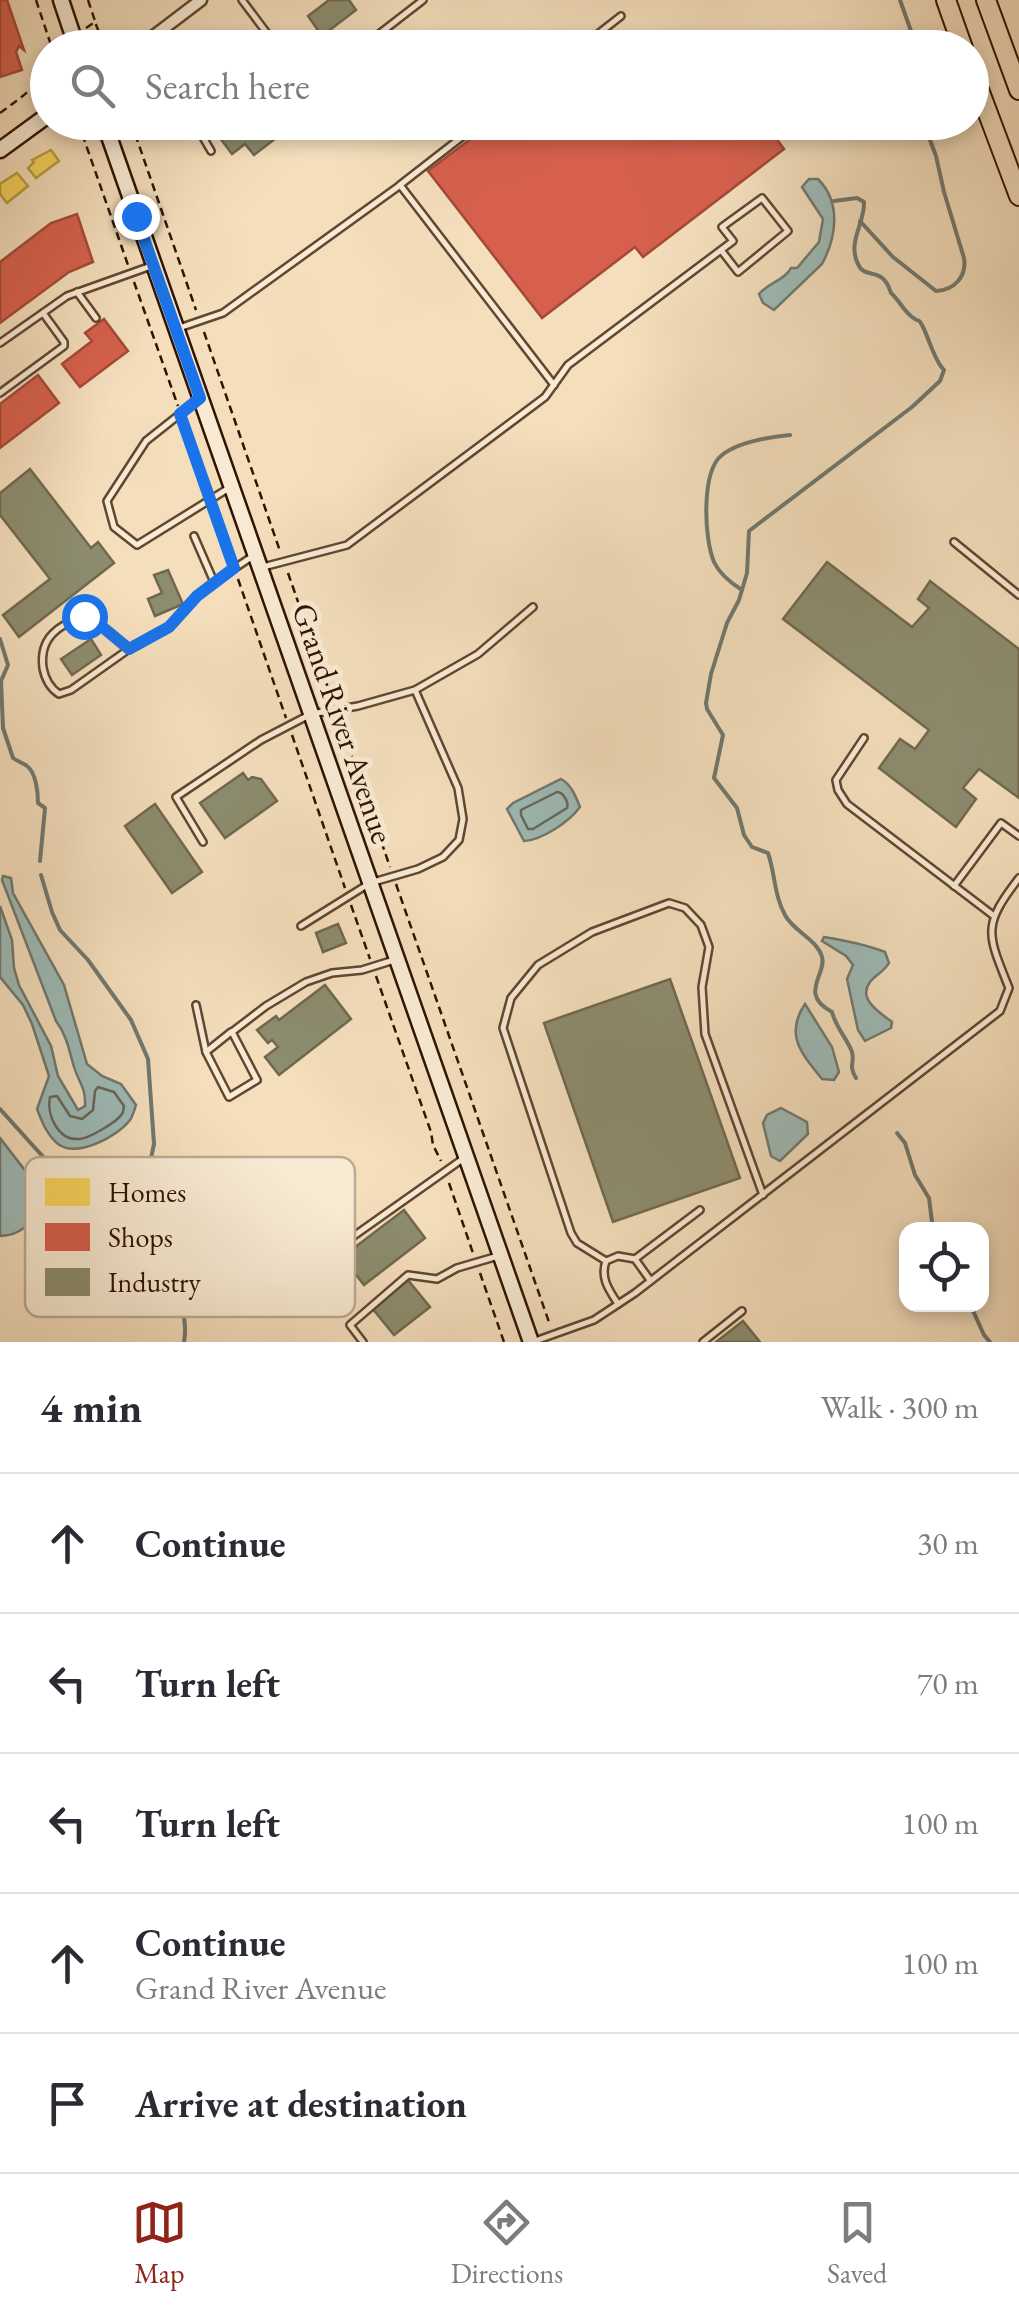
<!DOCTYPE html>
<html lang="en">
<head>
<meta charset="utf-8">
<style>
	:root { --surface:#fff; --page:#f2f2f3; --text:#2b2b33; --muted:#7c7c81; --line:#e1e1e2; --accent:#8f2418 }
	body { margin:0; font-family:"EB Garamond",serif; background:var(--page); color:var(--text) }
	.controls { position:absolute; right:30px; bottom:30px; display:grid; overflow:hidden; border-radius:20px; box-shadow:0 5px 15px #0003 }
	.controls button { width:90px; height:90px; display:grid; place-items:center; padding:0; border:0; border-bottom:2px solid var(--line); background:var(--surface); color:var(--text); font:50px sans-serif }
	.stop { position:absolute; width:30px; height:30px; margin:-22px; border:8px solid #1a73e8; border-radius:50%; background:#fff }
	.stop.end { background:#1a73e8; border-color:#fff; box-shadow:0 2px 10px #0008 }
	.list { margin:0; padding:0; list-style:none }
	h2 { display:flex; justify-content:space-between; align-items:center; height:130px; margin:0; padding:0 40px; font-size:42px }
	h2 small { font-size:32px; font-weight:400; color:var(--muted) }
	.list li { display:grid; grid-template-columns:65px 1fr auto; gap:30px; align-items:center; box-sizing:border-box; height:140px; padding:0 40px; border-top:2px solid var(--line) }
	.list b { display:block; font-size:38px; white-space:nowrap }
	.list p { margin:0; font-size:32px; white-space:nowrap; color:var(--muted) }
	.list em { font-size:32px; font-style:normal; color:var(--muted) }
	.icon { flex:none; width:55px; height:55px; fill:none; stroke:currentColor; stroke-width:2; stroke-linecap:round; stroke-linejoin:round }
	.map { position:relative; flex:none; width:1019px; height:1342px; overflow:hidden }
	.search { position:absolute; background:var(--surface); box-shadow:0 5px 15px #0003; left:30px; right:30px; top:30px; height:110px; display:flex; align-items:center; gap:25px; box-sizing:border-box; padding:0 35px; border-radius:55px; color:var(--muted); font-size:38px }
	.sheet { height:830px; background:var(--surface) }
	nav { display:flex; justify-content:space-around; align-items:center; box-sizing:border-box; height:140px; border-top:2px solid var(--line); background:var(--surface); font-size:28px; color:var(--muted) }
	nav a { display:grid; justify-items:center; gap:5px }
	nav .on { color:var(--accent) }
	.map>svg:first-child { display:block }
</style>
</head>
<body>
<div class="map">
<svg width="1019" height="1342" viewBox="0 0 1019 1342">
	<rect width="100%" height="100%" fill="#f4debc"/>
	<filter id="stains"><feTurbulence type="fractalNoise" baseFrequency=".002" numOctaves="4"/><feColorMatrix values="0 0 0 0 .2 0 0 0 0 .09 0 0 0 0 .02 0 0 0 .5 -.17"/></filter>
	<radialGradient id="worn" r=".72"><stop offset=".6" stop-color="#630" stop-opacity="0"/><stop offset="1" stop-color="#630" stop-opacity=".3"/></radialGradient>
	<g fill="#9dbbb7" stroke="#71786f" stroke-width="2.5">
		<path d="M809,179H818C841,202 837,236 822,264L774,310L763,303L759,294C768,283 785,280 791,268H797L819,242L823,219L802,187Z"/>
		<path d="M561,779C571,784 576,797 580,807C569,822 542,840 524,841L507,809L513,803Z"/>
		<path d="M3,876L11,878L13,893L64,985L87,1064L102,1076L121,1084L136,1105C135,1108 132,1118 130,1120C117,1137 77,1158 58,1144C47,1135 42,1122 37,1109L49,1076L32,1024L23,1005L0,977V906L12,940L14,968L19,985L51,1046L58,1076L78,1110L85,1106C86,1088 79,1083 74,1067C69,1050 67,1036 56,1021L2,880Z"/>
		<path d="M824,937C843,940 867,945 885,952L889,963C884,972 876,974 870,982C857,999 880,1013 892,1022L891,1028L865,1041L858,1030L847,979L853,965L846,956L822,941Z"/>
		<path d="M805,1004L832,1047L839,1072L834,1080L822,1079C802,1054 784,1035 805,1004Z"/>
		<polygon points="781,1108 807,1122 808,1134 780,1161 771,1156 763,1123 767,1115"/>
		<path d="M0,1138L27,1173L41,1205C34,1222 20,1236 0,1236Z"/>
	</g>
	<g fill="#f6d55c" stroke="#bb9b41" stroke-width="2.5">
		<polygon points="51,150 59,161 36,178 28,168 34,162 32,160"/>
		<polygon points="17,173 28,186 7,203 0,194 0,184"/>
	</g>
	<g fill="#d6604d" stroke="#a44936" stroke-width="2.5">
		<polygon points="0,0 7,0 24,50 19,46 16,52 22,70 0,77"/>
		<polygon points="493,122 764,122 784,149 643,257 635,247 542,318 428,171"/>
		<polygon points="77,214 93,262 69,272 0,323 0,262 51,223"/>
		<polygon points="104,319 128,351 80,387 62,364 92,341 85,333"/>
		<polygon points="38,375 59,403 0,448 0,404"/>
	</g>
	<g fill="#8c8c6e" stroke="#70684e" stroke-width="2.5">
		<polygon points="329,0 349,0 356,10 322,36 308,16"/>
		<polygon points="229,122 297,122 254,155 245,144 232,154 217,134 230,124"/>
		<polygon points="30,469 91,548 98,542 114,563 19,637 3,615 50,579 0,515 0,493"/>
		<polygon points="827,562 912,627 929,608 918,599 930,581 1019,649 1019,798 979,769 963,788 976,799 956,827 879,768 900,739 915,749 929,730 783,619"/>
		<polygon points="168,570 183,604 155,616 148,599 162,593 154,575"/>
		<polygon points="91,639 101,655 72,675 61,659"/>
		<polygon points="243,773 248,780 252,777 261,779 277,801 225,838 200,803"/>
		<polygon points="155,804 202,872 172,893 125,826"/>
		<polygon points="338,924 346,943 323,952 316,933"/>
		<polygon points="670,979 740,1178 613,1222 544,1023"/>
		<polygon points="325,985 351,1019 279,1075 265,1057 278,1047 272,1040 268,1043 257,1030 276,1016 279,1020"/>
		<polygon points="404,1210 425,1238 364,1285 342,1257"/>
		<polygon points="408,1280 430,1307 394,1335 372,1308"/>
		<polygon points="743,1321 760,1342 716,1342"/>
	</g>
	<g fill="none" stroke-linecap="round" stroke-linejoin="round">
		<g stroke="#66675c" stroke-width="2.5">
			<path d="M557,792C563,792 569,802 567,808L533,829H528L521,815V810Z"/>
			<path d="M98,1087L114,1092L124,1106C123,1109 124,1112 122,1114C117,1122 88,1139 79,1139C58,1141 46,1114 50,1097L57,1096L70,1116L82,1119L93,1110L95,1091Z"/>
		</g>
		<g stroke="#71786f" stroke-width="4">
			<polyline points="900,0 917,48"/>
			<path d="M834,201L857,198L864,202C865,223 847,242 858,264C865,281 882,264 891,293C899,300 903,310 912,317C921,324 918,317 923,327C929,339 935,362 944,370L940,381L912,407L749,531L747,573L739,600L727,623L711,674L706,703L707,709L723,735L714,778L737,808L744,835L752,847L768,853C775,873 774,895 785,915C793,931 817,939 822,957C827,974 798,994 832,1012C836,1028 848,1040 852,1052C855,1064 848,1065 856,1078"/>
			<path d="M860,221L893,257L936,291C954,290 967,277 964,258L944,192L936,156L927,132V122"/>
			<path d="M742,590C731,583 719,573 714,562C704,539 701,471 722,455C738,442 770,437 790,435"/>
			<path d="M0,639L8,665L1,681L3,728L13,758C17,761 23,763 27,766C36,773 38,792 38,803L45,808L40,861"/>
			<polyline points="41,875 52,912 60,930 88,960 131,1020 148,1059 154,1144 147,1177"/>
			<polyline points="0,1109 101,1221 127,1224"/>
			<polyline points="897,1133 905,1143 915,1175 929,1198 933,1230"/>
			<path d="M145,1232C152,1245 156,1261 164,1275C177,1299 189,1313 184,1342"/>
			<polyline points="970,1304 984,1335 990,1342"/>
		</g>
		<defs>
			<g id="lane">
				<polyline points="242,0 278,48"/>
				<polyline points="361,48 423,0"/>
				<polyline points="580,48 621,16"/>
				<polyline points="200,122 200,132 211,151"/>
				<polyline points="334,122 341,131"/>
				<polyline points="481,122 400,185 554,385"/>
				<polyline points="77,292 96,318"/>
				<polyline points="179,328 223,313 399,186"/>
				<polyline points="0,343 67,296 151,266"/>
				<polyline points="0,393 64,346 64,342 43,313"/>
				<polyline points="199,399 146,441 107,501 114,527 137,545 229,488"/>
				<polyline points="194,536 214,582 253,556"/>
				<polyline points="954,542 1019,595"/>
				<polyline points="263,567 347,545 545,397 568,365 721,250 738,272 788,231 762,198 722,227 733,241 721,250"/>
				<path d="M129,649L94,620L84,616C58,625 39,638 43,668C45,679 50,688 59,694L71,690L129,649L169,627L197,596L214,582"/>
				<polyline points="864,738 836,780 838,790 847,804 994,916"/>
				<polyline points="203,842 176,797 261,740 311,714 358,706 415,690 478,654 533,607"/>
				<polyline points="954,886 1001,823 1019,836"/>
				<polyline points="301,926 370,883 418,869 443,857 459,840 463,819 458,788 415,690"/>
				<polyline points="196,1005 206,1052 229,1097 257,1080 232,1032 266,1006 306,982 332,973 362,970 394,960"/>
				<polyline points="206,1052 231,1032"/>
				<polyline points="351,1238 464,1158"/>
				<polyline points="635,1259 700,1210"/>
				<polyline points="606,1261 618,1256 635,1259 650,1280"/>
				<path d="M618,1304C609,1290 600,1278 606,1261L577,1243L571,1233L503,1028L511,998L538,965L592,932L669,903L685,908L701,925L709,947L702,987L705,1034L763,1195"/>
				<path d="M535,1341L594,1320L635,1293L1000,1011L1009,988C987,933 982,926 1019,878"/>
				<polyline points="363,1342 350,1325 408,1275 437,1279 457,1268 498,1256"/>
				<polyline points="703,1342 742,1311"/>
			</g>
			<polyline id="street" points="138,48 201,0"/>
			<g id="secondary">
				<polyline points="61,0 77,48"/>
				<polyline points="104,122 531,1342"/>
				<polyline points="0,150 48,115"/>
			</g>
			<g id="highway">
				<polyline points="946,0 963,48"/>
				<polyline points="986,0 1019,90"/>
				<polyline points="972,71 1019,196"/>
			</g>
		</defs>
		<use href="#lane" stroke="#614630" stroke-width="10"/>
		<use href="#street" stroke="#614630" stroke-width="15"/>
		<use href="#secondary" stroke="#301302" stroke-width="19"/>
		<use href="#highway" stroke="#301302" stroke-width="22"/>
		<g stroke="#301302" stroke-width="2.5" stroke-dasharray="8 5" stroke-linecap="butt">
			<polyline points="36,0 52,48"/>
			<polyline points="88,0 95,21"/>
			<polyline points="86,28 95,22 105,48"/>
			<path d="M0,113C19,99 38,87 48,65"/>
			<polyline points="78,122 128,265"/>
			<polyline points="131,122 196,310"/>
			<polyline points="134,282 178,406"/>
			<polyline points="204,332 280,551"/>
			<polyline points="184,423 207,491"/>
			<polyline points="213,508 230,558"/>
			<polyline points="288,573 333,702"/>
			<polyline points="238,579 286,718"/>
			<polyline points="339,719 390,867"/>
			<polyline points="292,735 345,888"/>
			<polyline points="396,884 550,1325"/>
			<polyline points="351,905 370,959"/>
			<polyline points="376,976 431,1132 433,1145 441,1161"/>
			<polyline points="449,1183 474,1256"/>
			<polyline points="480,1273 504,1342"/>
		</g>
		<use href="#lane" stroke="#f8ead3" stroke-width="5"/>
		<use href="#street" stroke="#f8ead3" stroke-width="10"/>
		<use href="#secondary" stroke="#f8ead3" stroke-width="14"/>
		<use href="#highway" stroke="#f4debc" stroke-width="18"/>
	</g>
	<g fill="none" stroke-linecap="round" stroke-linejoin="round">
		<polyline stroke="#1a73e8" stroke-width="12" points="84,616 94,620 129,649 169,627 197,596 234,568 180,414 200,398 136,216"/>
	</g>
	<g text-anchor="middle" stroke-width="10" stroke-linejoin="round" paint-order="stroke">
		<g font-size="32" fill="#301302" stroke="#f8ead3">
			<text transform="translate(343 723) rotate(71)" y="11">Grand River Avenue</text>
		</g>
	</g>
	<rect x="25" y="1157" width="330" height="160" rx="15" fill="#f8ead3" stroke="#bcaa94" stroke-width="2.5"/>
	<rect x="45" y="1178" width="45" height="28" fill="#f6d55c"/>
	<rect x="45" y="1223" width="45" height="28" fill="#d6604d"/>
	<rect x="45" y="1268" width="45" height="28" fill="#8c8c6e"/>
	<g font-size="28" fill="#301302">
		<text x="108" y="1202">Homes</text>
		<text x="108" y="1247">Shops</text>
		<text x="108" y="1292">Industry</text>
	</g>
	<rect width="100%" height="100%" filter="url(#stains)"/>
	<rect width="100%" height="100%" fill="url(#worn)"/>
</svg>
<div class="controls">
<button><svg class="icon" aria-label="locate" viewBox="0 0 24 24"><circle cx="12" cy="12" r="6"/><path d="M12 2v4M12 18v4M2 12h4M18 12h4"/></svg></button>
</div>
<div class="stop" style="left:84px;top:616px"></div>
<div class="stop end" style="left:136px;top:216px"></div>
<div class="search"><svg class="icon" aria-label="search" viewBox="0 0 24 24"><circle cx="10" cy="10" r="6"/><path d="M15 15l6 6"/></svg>Search here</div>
</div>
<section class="sheet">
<h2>4 min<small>Walk · 300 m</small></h2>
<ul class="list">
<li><svg class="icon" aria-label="ahead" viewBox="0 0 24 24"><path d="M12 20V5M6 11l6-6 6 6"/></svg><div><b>Continue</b></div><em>30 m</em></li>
<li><svg class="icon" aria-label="left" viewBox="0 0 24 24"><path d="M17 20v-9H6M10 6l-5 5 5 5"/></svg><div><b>Turn left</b></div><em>70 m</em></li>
<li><svg class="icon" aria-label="left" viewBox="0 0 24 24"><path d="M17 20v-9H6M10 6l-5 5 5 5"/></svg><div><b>Turn left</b></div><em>100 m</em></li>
<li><svg class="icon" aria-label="ahead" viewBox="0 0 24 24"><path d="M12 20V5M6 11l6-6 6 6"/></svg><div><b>Continue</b><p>Grand River Avenue</p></div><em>100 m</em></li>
<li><svg class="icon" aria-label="arrive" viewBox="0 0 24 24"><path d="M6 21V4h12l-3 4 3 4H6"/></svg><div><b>Arrive at destination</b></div></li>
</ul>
</section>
<nav>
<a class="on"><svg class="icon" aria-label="map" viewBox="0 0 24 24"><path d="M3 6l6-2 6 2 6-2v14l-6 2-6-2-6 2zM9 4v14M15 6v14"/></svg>Map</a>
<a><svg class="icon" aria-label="directions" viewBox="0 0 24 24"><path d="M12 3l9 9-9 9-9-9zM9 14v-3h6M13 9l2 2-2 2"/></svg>Directions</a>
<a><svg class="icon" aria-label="saved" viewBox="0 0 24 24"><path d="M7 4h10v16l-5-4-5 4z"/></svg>Saved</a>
</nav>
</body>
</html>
